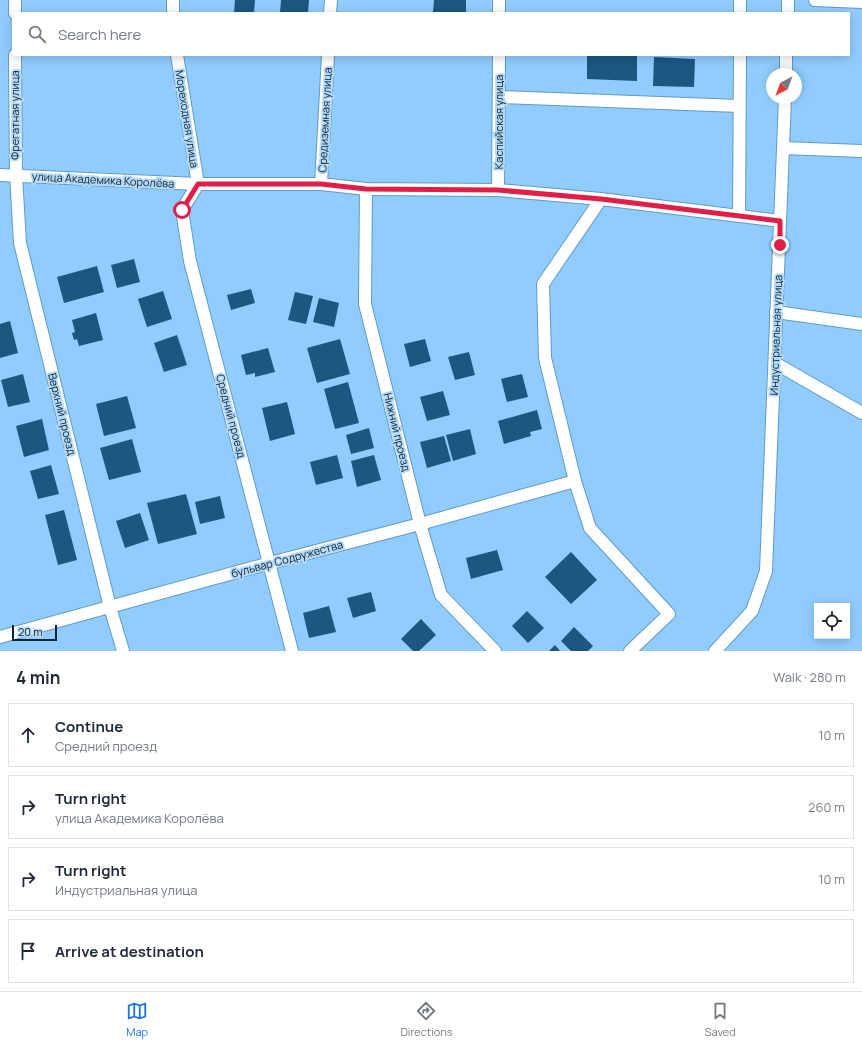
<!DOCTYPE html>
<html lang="en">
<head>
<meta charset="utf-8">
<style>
	:root { --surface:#fff; --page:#f6f6f7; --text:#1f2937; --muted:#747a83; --line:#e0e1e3; --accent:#1a73e8 }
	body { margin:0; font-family:Manrope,sans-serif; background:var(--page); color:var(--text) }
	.controls { position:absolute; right:12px; bottom:12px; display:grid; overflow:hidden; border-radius:0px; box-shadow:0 2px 10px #0003 }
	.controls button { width:36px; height:36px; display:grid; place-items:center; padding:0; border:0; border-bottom:1px solid var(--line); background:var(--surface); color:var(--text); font:20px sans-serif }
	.compass { position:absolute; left:766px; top:68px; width:36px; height:36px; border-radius:50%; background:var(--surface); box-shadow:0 2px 10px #0003; rotate:221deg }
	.scale { position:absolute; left:12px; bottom:10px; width:45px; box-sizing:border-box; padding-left:4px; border:2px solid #0b2436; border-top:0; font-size:11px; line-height:14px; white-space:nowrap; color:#0b2436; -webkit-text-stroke:3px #b4d8f5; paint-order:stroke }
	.stop { position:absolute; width:12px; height:12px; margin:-9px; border:3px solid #e11d48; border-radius:50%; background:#fff }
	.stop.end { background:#e11d48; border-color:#fff; box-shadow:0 1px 4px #0008 }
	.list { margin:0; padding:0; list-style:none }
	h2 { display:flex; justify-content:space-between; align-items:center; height:52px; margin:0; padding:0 16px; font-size:17px }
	h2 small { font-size:13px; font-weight:400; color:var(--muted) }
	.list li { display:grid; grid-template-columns:26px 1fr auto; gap:12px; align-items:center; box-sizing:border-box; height:64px; margin:0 8px 8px; padding:0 8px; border:1px solid var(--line); border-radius:0px }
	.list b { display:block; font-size:15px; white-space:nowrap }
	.list p { margin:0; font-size:13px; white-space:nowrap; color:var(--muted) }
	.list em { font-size:13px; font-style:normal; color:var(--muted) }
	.icon { flex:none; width:22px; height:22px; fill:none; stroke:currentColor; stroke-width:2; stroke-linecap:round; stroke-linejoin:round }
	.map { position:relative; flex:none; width:862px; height:651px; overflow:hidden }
	.search { position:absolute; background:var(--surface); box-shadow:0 2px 10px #0003; left:12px; right:12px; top:12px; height:44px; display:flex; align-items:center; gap:10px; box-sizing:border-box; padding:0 14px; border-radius:0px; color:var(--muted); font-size:15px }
	.sheet { height:340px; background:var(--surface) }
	nav { display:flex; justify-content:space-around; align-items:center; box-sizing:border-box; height:56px; border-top:1px solid var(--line); background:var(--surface); font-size:11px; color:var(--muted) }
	nav a { display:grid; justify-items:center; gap:2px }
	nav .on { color:var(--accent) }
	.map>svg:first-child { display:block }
</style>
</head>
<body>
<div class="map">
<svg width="862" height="651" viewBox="0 0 862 651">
	<rect width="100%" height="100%" fill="#90cdfe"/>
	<g fill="#1a5882">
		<polygon points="235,0 255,0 254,13 234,13"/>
		<polygon points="281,0 309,0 308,13 280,13"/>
		<polygon points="434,0 466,0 466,13 433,12"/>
		<polygon points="587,55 637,55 637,81 587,79"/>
		<polygon points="654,57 695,59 694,87 653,86"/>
		<polygon points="134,259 140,282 117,288 111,265"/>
		<polygon points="97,266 104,292 64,303 57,277"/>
		<polygon points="251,289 255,303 231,310 227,295"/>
		<polygon points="163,291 172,319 147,327 138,299"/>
		<polygon points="295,292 313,296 306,324 288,320"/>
		<polygon points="319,298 339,303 334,327 313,322"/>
		<polygon points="96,313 103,340 79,346 77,339 74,340 72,333 75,332 72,320"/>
		<polygon points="10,321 18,353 0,358 0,324"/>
		<polygon points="177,335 187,365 164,372 154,343"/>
		<polygon points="340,339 350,374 317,383 307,348"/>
		<polygon points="425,339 431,361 410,367 404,344"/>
		<polygon points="268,348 275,372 255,377 255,373 246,375 241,355"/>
		<polygon points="469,352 475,375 455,380 448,357"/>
		<polygon points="23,374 30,402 8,407 1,380"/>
		<polygon points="522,374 528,397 507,402 501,379"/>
		<polygon points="348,382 359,423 335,429 324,389"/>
		<polygon points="443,391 450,415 427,421 420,397"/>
		<polygon points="127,396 136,428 104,436 96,404"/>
		<polygon points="287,402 295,434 270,441 262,408"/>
		<polygon points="537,410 542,429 530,432 531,436 504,444 498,421"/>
		<polygon points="42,419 49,450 24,457 16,426"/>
		<polygon points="369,428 374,448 351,454 346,435"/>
		<polygon points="470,429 476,454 453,461 446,435"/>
		<polygon points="444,436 451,461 427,468 420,442"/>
		<polygon points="132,439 141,472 109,480 100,448"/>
		<polygon points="337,455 343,478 316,485 310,462"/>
		<polygon points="374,455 381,480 357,487 351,461"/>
		<polygon points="51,465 59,494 38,499 30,471"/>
		<polygon points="186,494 197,534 158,544 147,503"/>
		<polygon points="220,496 225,518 200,524 195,502"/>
		<polygon points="64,510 77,560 58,565 45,515"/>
		<polygon points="140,513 149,540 125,548 116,521"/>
		<polygon points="497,550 503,570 471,579 466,558"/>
		<polygon points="571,552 597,580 571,604 545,577"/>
		<polygon points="371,592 376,611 353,618 347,598"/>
		<polygon points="329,606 336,632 309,638 303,613"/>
		<polygon points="527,611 544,628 528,643 512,626"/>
		<polygon points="421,619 436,635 419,651 413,651 401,639"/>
		<polygon points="574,627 593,646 588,651 571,651 561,641"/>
		<polygon points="555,645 560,651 549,651"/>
	</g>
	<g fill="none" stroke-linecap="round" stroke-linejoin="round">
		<defs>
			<g id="minor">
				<polyline points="815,0 862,2"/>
				<polyline points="15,13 15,0"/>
				<polyline points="173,13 173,0"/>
				<polyline points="330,13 331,0"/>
				<polyline points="499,13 499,0"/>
				<polyline points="740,13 740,0"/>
				<polyline points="788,13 788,0"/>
				<polyline points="15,55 16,175 20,243 110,607 123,651"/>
				<polyline points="177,55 198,184 182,210 190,261 292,651"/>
				<polyline points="786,74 786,55"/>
				<polyline points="499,97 739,106"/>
				<polyline points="783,148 862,151"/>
				<polyline points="0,175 198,184 321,184 366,189 498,190 601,199 780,221"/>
				<polyline points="321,184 328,55"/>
				<polyline points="366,189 365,304 420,524 441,595 495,651"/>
				<polyline points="498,190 499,55"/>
				<polyline points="601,199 543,284 545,358 575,481 590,528 669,614 630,651"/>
				<polyline points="739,216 740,55"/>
				<polyline points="776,312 862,324"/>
				<polyline points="775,363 862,413"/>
				<polyline points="0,637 270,563 420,524 575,481"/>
				<polyline points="715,651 752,611 766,571 785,98"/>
			</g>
		</defs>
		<use href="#minor" stroke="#5e9ac8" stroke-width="14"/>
		<use href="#minor" stroke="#fff" stroke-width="12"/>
	</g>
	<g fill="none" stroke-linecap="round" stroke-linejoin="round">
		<polyline stroke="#e11d48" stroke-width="5" points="182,210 198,184 321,184 366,189 498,190 601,199 780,221 780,245"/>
	</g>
	<g text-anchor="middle" stroke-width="4" stroke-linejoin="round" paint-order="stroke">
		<g font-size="11" fill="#0b2436" stroke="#b4d8f5">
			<text transform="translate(15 115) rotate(-90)" y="4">Фрегатная улица</text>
			<text transform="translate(187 119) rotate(81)" y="4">Мореходная улица</text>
			<text transform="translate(325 120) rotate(-87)" y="4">Средиземная улица</text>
			<text transform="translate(499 122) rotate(-90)" y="4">Каспийская улица</text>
			<text transform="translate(103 180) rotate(3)" y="4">улица Академика Королёва</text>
			<text transform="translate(776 335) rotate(-88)" y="4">Индустриальная улица</text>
			<text transform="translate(62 414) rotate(76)" y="4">Верхний проезд</text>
			<text transform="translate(231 416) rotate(75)" y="4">Средний проезд</text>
			<text transform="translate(397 432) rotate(76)" y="4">Нижний проезд</text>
			<text transform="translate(287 559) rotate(-15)" y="4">бульвар Содружества</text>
		</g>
	</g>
</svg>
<div class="controls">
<button><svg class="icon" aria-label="locate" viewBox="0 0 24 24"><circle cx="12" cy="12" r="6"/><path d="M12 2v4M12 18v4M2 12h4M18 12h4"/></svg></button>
</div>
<svg class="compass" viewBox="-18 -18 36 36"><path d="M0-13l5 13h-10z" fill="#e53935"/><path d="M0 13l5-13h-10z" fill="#747a83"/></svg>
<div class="scale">20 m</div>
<div class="stop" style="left:182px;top:210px"></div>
<div class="stop end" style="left:780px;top:245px"></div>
<div class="search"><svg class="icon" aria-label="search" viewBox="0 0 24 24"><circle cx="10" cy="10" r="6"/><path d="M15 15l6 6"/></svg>Search here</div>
</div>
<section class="sheet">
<h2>4 min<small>Walk · 280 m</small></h2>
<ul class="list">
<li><svg class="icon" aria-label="ahead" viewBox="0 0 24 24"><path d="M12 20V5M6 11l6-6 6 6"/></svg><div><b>Continue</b><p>Средний проезд</p></div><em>10 m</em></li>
<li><svg class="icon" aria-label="right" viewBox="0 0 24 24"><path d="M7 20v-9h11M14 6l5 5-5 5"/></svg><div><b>Turn right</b><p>улица Академика Королёва</p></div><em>260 m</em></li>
<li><svg class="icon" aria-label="right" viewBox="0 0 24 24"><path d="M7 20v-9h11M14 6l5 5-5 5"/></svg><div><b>Turn right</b><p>Индустриальная улица</p></div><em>10 m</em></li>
<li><svg class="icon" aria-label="arrive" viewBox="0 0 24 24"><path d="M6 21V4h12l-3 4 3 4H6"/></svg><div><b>Arrive at destination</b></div></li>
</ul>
</section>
<nav>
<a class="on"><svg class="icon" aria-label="map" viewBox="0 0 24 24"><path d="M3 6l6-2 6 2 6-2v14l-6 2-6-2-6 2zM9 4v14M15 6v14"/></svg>Map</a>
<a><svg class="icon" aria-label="directions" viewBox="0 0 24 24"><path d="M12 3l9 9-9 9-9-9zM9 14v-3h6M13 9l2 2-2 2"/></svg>Directions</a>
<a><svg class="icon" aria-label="saved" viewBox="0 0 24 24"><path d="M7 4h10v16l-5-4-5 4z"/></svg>Saved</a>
</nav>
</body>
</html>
